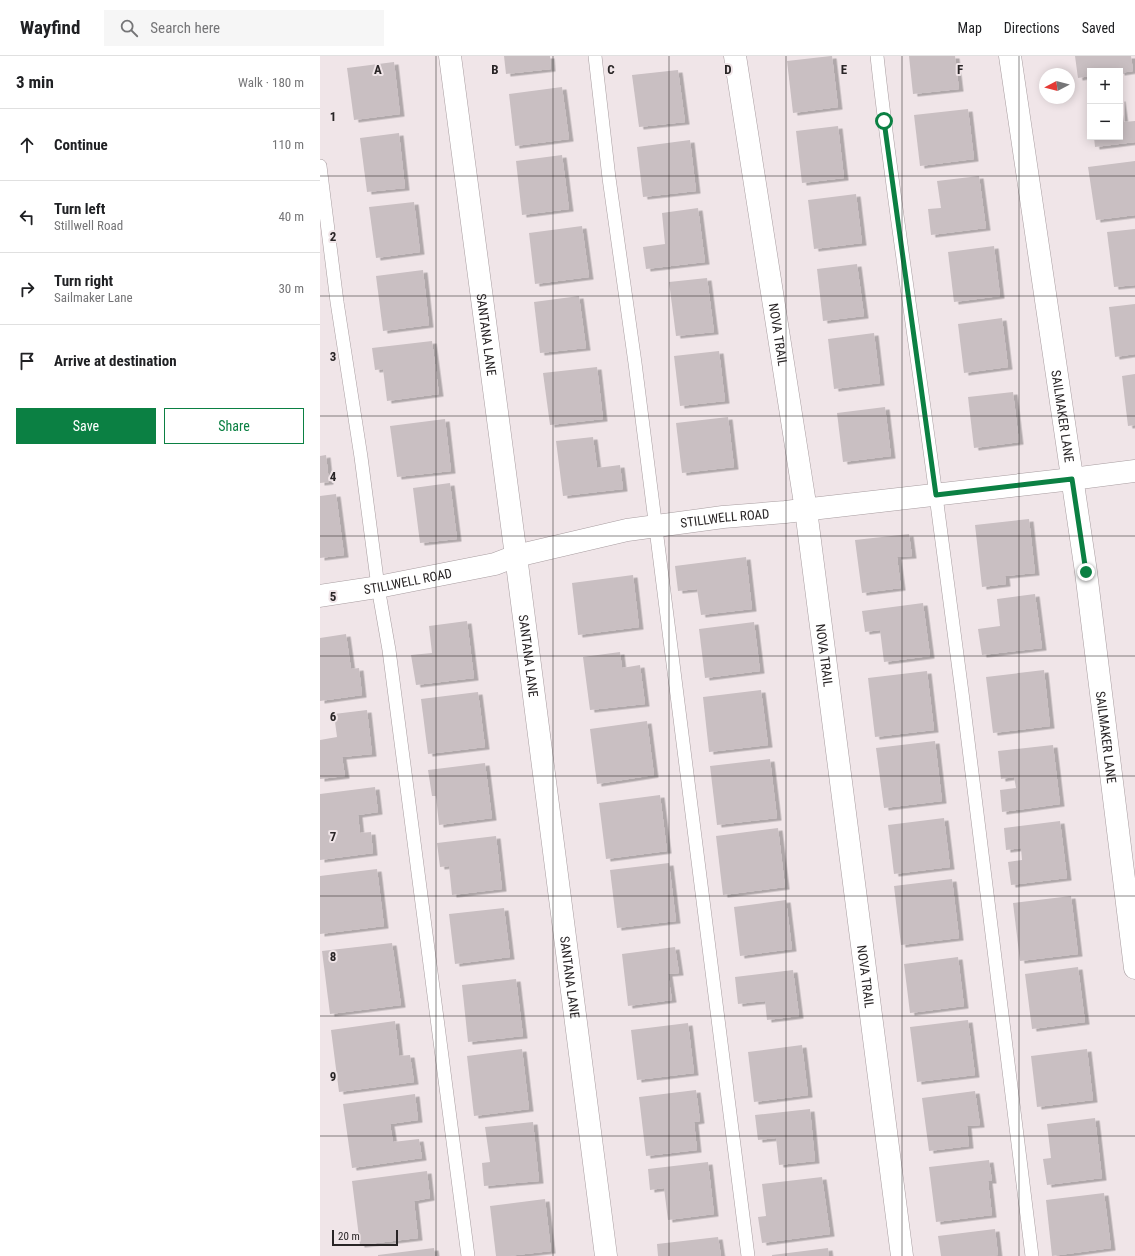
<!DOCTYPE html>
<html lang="en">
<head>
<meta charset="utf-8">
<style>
	:root { --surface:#fff; --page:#f6f6f6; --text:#202124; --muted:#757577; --line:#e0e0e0; --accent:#0b8043 }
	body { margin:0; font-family:"Roboto Condensed",sans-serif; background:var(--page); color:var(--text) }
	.controls { position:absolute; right:12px; top:12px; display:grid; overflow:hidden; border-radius:0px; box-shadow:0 2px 10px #0003 }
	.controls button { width:36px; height:36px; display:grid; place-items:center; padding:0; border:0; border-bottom:1px solid var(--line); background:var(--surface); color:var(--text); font:20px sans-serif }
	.compass { position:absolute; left:719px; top:12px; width:36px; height:36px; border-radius:50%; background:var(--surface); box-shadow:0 2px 10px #0003; rotate:263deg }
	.scale { position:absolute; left:12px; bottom:10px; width:66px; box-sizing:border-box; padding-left:4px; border:2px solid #292526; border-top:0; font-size:11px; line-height:14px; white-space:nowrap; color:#292526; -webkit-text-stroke:3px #f0e5e8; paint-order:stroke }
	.stop { position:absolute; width:12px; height:12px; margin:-9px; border:3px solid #0b8043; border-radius:50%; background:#fff }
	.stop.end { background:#0b8043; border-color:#fff; box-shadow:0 1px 4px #0008 }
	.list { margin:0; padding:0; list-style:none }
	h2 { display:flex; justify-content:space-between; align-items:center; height:52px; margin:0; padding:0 16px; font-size:17px }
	h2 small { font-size:13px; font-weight:400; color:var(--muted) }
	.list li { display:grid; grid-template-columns:26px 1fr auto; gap:12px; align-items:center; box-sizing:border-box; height:72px; padding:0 16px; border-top:1px solid var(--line) }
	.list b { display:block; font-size:15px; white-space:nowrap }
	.list p { margin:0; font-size:13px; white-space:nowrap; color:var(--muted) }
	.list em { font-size:13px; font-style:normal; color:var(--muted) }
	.actions { display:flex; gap:8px; padding:12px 16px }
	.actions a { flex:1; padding:9px 0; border:1px solid var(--accent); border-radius:0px; text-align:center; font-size:14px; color:var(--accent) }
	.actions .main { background:var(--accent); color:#fff }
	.icon { flex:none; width:22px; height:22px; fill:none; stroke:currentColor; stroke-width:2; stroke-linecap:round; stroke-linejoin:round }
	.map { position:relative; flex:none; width:815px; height:1200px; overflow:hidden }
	header { display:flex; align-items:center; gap:24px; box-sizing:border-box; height:56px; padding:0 20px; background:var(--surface); border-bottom:1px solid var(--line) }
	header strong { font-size:19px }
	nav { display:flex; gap:22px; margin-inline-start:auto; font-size:14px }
	.search { width:280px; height:36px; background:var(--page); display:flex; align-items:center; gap:10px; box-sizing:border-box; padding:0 14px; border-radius:0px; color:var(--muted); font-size:15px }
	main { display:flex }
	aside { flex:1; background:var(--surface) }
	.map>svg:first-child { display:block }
</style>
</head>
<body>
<header>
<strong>Wayfind</strong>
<div class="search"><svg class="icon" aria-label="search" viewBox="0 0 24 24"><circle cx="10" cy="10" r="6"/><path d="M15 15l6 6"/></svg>Search here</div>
<nav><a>Map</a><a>Directions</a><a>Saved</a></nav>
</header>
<main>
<aside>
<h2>3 min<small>Walk · 180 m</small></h2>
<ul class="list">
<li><svg class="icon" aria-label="ahead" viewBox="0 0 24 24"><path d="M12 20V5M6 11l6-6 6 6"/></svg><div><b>Continue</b></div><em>110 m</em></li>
<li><svg class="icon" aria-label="left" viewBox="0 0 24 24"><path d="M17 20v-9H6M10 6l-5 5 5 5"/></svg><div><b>Turn left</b><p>Stillwell Road</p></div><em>40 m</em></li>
<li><svg class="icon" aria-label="right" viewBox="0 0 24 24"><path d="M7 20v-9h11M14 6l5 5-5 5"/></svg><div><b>Turn right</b><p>Sailmaker Lane</p></div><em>30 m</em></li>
<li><svg class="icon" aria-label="arrive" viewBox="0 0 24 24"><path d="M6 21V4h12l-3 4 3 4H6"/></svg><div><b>Arrive at destination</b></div></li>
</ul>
<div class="actions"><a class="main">Save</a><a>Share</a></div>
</aside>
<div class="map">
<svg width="815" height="1200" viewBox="0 0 815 1200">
	<defs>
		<filter id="shadow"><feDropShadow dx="4.5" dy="2.5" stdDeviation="0" flood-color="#0004"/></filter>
	</defs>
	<rect width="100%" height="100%" fill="#f0e5e8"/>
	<g fill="#c9bfc2" filter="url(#shadow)">
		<polygon points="184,0 230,0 231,13 186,18"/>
		<polygon points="511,0 512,0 518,51 473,57 467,5"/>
		<polygon points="589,0 635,0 639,33 593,38"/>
		<polygon points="755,0 811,0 813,15 800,17 800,15 770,15 770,20 758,22"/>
		<polygon points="74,6 80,58 34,64 27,12"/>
		<polygon points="358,14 365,66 319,71 312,19"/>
		<polygon points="242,31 249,83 195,90 189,38"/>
		<polygon points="800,43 801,43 804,66 815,65 815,86 775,91 774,81 800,81"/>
		<polygon points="648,53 654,103 600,110 594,59"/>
		<polygon points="518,70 524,122 482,127 476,75"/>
		<polygon points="79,77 85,132 47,136 40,82"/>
		<polygon points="370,84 376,135 323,141 317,91"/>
		<polygon points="242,99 249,153 202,159 196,105"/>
		<polygon points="815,105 815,159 776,164 768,111"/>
		<polygon points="659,120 666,172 611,179 608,153 621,152 617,125"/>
		<polygon points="536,138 542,187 494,193 488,144"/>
		<polygon points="94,146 100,196 56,202 49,151"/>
		<polygon points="378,152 385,206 326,213 323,191 345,188 342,157"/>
		<polygon points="262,170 269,221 215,228 209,177"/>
		<polygon points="815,173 815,229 794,231 787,176"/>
		<polygon points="674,190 680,240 634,246 628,196"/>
		<polygon points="537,208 544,260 503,265 497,213"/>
		<polygon points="103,214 109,269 63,275 56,220"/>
		<polygon points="387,222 394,276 356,280 349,226"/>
		<polygon points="259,240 266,292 220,297 214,246"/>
		<polygon points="815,248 815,298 795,301 789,251"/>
		<polygon points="682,262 688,311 644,317 638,268"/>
		<polygon points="554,277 560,327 514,333 508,283"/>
		<polygon points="112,285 119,338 67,345 63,313 55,314 52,292"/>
		<polygon points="399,295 405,345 360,350 354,300"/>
		<polygon points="277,311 283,363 230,369 223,317"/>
		<polygon points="815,318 815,369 808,370 802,320"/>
		<polygon points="693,336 699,386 654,392 648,341"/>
		<polygon points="565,351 571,400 523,406 517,357"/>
		<polygon points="408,361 414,411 362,417 356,367"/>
		<polygon points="125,363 131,415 77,421 70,370"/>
		<polygon points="273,381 277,412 300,409 303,433 243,440 236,385"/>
		<polygon points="6,399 9,426 0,427 0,400"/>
		<polygon points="130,427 137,483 100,487 93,432"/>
		<polygon points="16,438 24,499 0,502 0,440"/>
		<polygon points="709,463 715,517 685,520 686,528 662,531 655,469"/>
		<polygon points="589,478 592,500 577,501 581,532 542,537 535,484"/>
		<polygon points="426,501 432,553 381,559 377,533 358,535 355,510"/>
		<polygon points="313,519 319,571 258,579 252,527"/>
		<polygon points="715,538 722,592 662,599 658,573 680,570 677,543"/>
		<polygon points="603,547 610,600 564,606 560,574 545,576 542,555"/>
		<polygon points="147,565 154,622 96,629 91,599 112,597 109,570"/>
		<polygon points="434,566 440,615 385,622 379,573"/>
		<polygon points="26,578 31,613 39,612 42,639 0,645 0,582"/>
		<polygon points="300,596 302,612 320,609 325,648 270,654 263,601"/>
		<polygon points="724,614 730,670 673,677 666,621"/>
		<polygon points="607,615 614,674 555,681 548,622"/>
		<polygon points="441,634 448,689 389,696 383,641"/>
		<polygon points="158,636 165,691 108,698 101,643"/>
		<polygon points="47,654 52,698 22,701 25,720 0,723 0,684 17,681 14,658"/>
		<polygon points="327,665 334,719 277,728 270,673"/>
		<polygon points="615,685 622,745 564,752 556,692"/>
		<polygon points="733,689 740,748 682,756 680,734 696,732 694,721 681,723 678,695"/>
		<polygon points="450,703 457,762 397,769 390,710"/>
		<polygon points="165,707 172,762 119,769 116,740 112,740 108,714"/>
		<polygon points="55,731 58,756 38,759 40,777 51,776 53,797 0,804 0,738"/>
		<polygon points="340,739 347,795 286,803 279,747"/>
		<polygon points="624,762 630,811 574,818 568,769"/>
		<polygon points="740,765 747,822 691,829 688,806 702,804 701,792 686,794 684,772"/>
		<polygon points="458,772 465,831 403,839 396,780"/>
		<polygon points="176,780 182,833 132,839 129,810 120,811 117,787"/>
		<polygon points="349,807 356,865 297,872 290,814"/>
		<polygon points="57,813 64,870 0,878 0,820"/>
		<polygon points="632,823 639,882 581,889 574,830"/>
		<polygon points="751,840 758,898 700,905 693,847"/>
		<polygon points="466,844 472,893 420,900 414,851"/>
		<polygon points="184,852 190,901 135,908 129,858"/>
		<polygon points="72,887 81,949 10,958 2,895"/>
		<polygon points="355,891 359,917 348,918 352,944 308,950 302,898"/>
		<polygon points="638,901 644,950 590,957 584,908"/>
		<polygon points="758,911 765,966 712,973 705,918"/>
		<polygon points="473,914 479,960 447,964 445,945 418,948 415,921"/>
		<polygon points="196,923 203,980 148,986 142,929"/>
		<polygon points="648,964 655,1019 597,1026 590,971"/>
		<polygon points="75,965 79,1000 90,999 94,1026 19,1036 11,974"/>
		<polygon points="368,967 374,1017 317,1024 311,974"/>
		<polygon points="482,989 488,1039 434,1046 428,996"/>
		<polygon points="202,993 209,1053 154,1060 147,1000"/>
		<polygon points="767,993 773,1044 717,1051 711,1000"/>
		<polygon points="376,1034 380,1065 374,1066 377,1094 326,1100 319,1041"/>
		<polygon points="655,1035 660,1069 647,1070 649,1090 609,1095 602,1042"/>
		<polygon points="95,1038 98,1064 70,1068 73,1086 99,1083 102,1102 32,1112 23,1048"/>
		<polygon points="490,1053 495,1105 459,1109 456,1082 438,1084 435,1059"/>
		<polygon points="775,1062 782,1122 727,1129 723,1103 731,1102 727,1068"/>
		<polygon points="213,1066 219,1125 164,1130 162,1107 170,1106 165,1071"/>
		<polygon points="669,1104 672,1125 668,1125 672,1159 616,1166 609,1111"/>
		<polygon points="388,1106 394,1158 348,1164 344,1132 330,1134 328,1113"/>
		<polygon points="107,1115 110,1142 94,1145 98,1182 40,1189 32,1125"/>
		<polygon points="502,1121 510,1178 442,1187 438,1161 446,1160 442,1128"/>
		<polygon points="784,1137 791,1192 732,1200 726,1144"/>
		<polygon points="225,1143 231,1195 188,1200 176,1200 170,1150"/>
		<polygon points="675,1173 678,1199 666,1200 621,1200 618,1180"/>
		<polygon points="398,1181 401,1200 338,1200 337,1188"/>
		<polygon points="114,1192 115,1200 58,1200 58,1199"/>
		<polygon points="508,1192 509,1200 452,1200 452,1199"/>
	</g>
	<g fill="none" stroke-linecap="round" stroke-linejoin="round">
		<defs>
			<g id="lane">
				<polyline points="275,0 289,122 315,307 428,1200"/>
				<path d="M557,0C573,147 597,293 616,440C650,693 682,946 712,1200"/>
				<polyline points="0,110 17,246 41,401 58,531 69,594 148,1200"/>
			</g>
			<g id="street">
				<path id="s1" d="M130,0L196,500L286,1200"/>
				<path id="s2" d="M415,0L486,454L582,1200"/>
				<path id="s3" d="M690,0L766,516L815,912"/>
				<path id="s4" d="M0,540L58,531L175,508L196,500L307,474L403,461L465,456L752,423L815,415"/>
			</g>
		</defs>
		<use href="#lane" stroke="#a89da0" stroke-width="14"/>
		<use href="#street" stroke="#a89da0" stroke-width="23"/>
		<use href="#lane" stroke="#fff" stroke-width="13"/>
		<use href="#street" stroke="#fff" stroke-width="22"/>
	</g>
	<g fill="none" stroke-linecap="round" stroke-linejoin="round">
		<polyline stroke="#0b8043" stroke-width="5" points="564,65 616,439 752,423 766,516"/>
	</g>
	<path fill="none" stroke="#292526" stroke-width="1" stroke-opacity="0.55" d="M116,0V1200M233,0V1200M349,0V1200M466,0V1200M582,0V1200M699,0V1200M0,120H815M0,240H815M0,360H815M0,480H815M0,600H815M0,720H815M0,840H815M0,960H815M0,1080H815"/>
	<g text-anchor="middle" stroke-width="4" stroke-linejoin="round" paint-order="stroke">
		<g font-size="13" fill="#292526" stroke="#f0e5e8">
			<text dy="5" stroke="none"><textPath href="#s2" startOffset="282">NOVA TRAIL</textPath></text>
			<text dy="5" stroke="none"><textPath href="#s1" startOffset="281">SANTANA LANE</textPath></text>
			<text dy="5" stroke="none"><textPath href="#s3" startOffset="364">SAILMAKER LANE</textPath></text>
			<text dy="5" stroke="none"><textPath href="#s4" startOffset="413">STILLWELL ROAD</textPath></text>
			<text dy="5" stroke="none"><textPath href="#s4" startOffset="89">STILLWELL ROAD</textPath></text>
			<text dy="5" stroke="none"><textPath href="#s2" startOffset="606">NOVA TRAIL</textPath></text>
			<text dy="5" stroke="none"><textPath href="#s1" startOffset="605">SANTANA LANE</textPath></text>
			<text dy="5" stroke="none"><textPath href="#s3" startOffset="688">SAILMAKER LANE</textPath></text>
			<text dy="5" stroke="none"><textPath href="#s1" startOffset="929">SANTANA LANE</textPath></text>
			<text dy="5" stroke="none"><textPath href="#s2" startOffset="930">NOVA TRAIL</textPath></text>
		</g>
	</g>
	<g font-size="13" text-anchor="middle" font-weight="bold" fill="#292526" stroke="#f0e5e8" stroke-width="4" stroke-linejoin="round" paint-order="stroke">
		<text x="58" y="18">A</text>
		<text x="175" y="18">B</text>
		<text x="291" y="18">C</text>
		<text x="408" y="18">D</text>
		<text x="524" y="18">E</text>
		<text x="640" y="18">F</text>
		<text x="13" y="65">1</text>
		<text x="13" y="185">2</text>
		<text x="13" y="305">3</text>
		<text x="13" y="425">4</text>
		<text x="13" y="545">5</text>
		<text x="13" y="665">6</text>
		<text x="13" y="785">7</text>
		<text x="13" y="905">8</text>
		<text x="13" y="1025">9</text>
	</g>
</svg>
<div class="controls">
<button>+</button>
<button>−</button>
</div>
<svg class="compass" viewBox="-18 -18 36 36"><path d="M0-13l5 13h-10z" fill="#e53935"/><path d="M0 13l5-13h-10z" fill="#757577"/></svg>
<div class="scale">20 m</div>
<div class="stop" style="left:564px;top:65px"></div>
<div class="stop end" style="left:766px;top:516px"></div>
</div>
</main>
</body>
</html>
